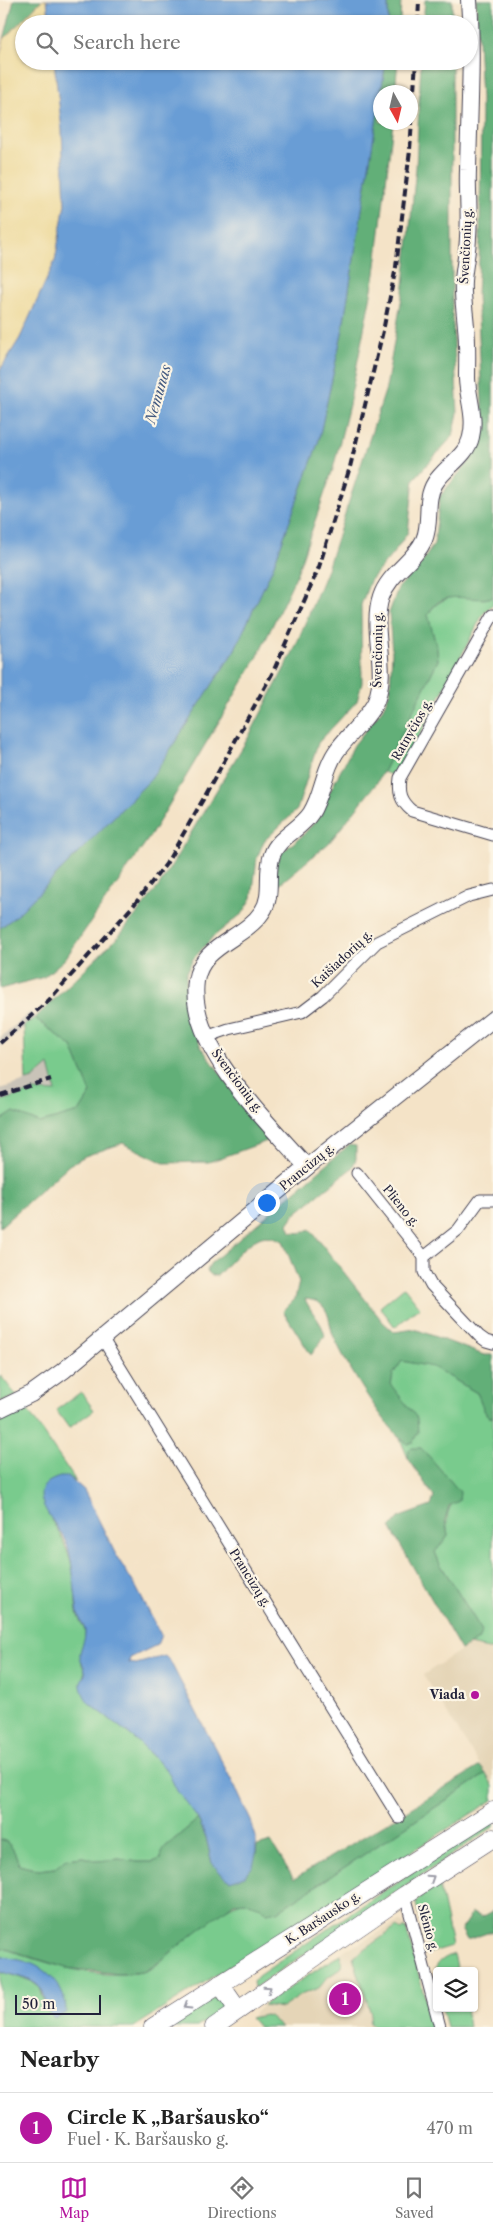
<!DOCTYPE html>
<html lang="en">
<head>
<meta charset="utf-8">
<style>
	:root { --surface:#fff; --page:#f2f2f2; --text:#222; --muted:#767676; --line:#e0e0e0; --accent:#b5179e }
	body { margin:0; font-family:"Libre Caslon Text",serif; background:var(--page); color:var(--text) }
	.controls { position:absolute; right:15px; bottom:15px; display:grid; overflow:hidden; border-radius:5px; box-shadow:0 1px 4px #0004 }
	.controls button { width:45px; height:45px; display:grid; place-items:center; padding:0; border:0; border-bottom:1px solid var(--line); background:var(--surface); color:var(--text); font:25px sans-serif }
	.compass { position:absolute; left:373px; top:85px; width:45px; height:45px; border-radius:50%; background:var(--surface); box-shadow:0 1px 4px #0004; rotate:172deg }
	.scale { position:absolute; left:15px; bottom:12px; width:86px; box-sizing:border-box; padding-left:5px; border:2px solid #22223b; border-top:0; font-size:14px; line-height:18px; white-space:nowrap; color:#22223b; -webkit-text-stroke:4px #fcf5e5; paint-order:stroke }
	.you { position:absolute; left:266px; top:1202px; width:18px; height:18px; margin:-12px; border:4px solid #fff; border-radius:50%; background:#1a73e8; box-shadow:0 0 0 8px #1a73e833 }
	.badge { display:grid; place-items:center; width:32px; height:32px; border-radius:50%; background:var(--accent); color:#fff; font-size:16px; font-weight:700 }
	.pin { position:absolute; translate:-50% -50%; border:2px solid #fff; box-shadow:0 1px 5px #0006 }
	.list { margin:0; padding:0; list-style:none }
	h2 { display:flex; justify-content:space-between; align-items:center; height:65px; margin:0; padding:0 20px; font-size:21px }
	h2 small { font-size:16px; font-weight:400; color:var(--muted) }
	.list li { display:grid; grid-template-columns:32px 1fr auto; gap:15px; align-items:center; box-sizing:border-box; height:70px; padding:0 20px; border-top:1px solid var(--line) }
	.list b { display:block; font-size:19px; white-space:nowrap }
	.list p { margin:0; font-size:16px; white-space:nowrap; color:var(--muted) }
	.list em { font-size:16px; font-style:normal; color:var(--muted) }
	.icon { flex:none; width:28px; height:28px; fill:none; stroke:currentColor; stroke-width:2; stroke-linecap:round; stroke-linejoin:round }
	.map { position:relative; flex:none; width:493px; height:2027px; overflow:hidden }
	.search { position:absolute; background:var(--surface); box-shadow:0 1px 4px #0004; left:15px; right:15px; top:15px; height:55px; display:flex; align-items:center; gap:12px; box-sizing:border-box; padding:0 18px; border-radius:28px; color:var(--muted); font-size:19px }
	.sheet { height:135px; background:var(--surface) }
	nav { display:flex; justify-content:space-around; align-items:center; box-sizing:border-box; height:70px; border-top:1px solid var(--line); background:var(--surface); font-size:14px; color:var(--muted) }
	nav a { display:grid; justify-items:center; gap:2px }
	nav .on { color:var(--accent) }
	.map>svg:first-child { display:block }
</style>
</head>
<body>
<div class="map">
<svg width="493" height="2027" viewBox="0 0 493 2027">
	<rect width="100%" height="100%" fill="#fcf5e5"/>
	<filter id="ink" filterUnits="userSpaceOnUse"><feTurbulence type="fractalNoise" baseFrequency=".02" numOctaves="2"/><feDisplacementMap in="SourceGraphic" scale="10" xChannelSelector="R" yChannelSelector="G"/><feConvolveMatrix kernelMatrix="1 2 1 2 8 2 1 2 1" color-interpolation-filters="sRGB"/></filter>
	<filter id="wash" filterUnits="userSpaceOnUse"><feTurbulence type="fractalNoise" baseFrequency=".0096" numOctaves="4" result="noise"/><feDisplacementMap in="SourceGraphic" scale="20" xChannelSelector="R" yChannelSelector="G"/><feGaussianBlur stdDeviation="1.12" result="paint"/><feColorMatrix in="noise" values="0 0 0 0 0 0 0 0 0 0 0 0 0 0 0 0 0 1.4 0 .05"/><feComposite in="paint" operator="in"/></filter>
	<g filter="url(#wash)">
		<rect width="100%" height="100%" fill="#f4e3c7"/>
		<g fill="#e5d5b7">
			<polygon points="469,1645 493,1650 493,1786 423,1675"/>
			<polygon points="399,1921 405,1925 427,2004 424,2027 253,2027 256,2025 250,2018 263,2005 348,1948 363,1942"/>
		</g>
		<g fill="#c9c3b8">
			<polygon points="30,1012 35,1018 0,1047 0,1038"/>
			<polygon points="49,1064 56,1093 35,1091 0,1101 0,1089 33,1079"/>
		</g>
		<g fill="#79cb8d" stroke="#4e7664">
			<path d="M459,596L484,599L493,597V604L483,614L398,777L383,772L438,660L437,649L428,615C435,602 445,598 459,596Z"/>
			<polygon points="35,1018 72,1047 91,1093 79,1112 40,1123 14,1112 0,1121 0,1101 35,1091 56,1092 49,1065 33,1079 26,1081 24,1026"/>
			<polygon points="404,1287 420,1307 395,1327 380,1307"/>
			<path d="M402,1361L433,1367L477,1393C482,1402 482,1410 489,1417H493V1650L469,1645L478,1640L482,1631L439,1562L435,1552L448,1536C445,1515 447,1509 460,1492L421,1448L409,1450L408,1458L400,1439L407,1444L391,1385L393,1374Z"/>
			<polygon points="0,1375 17,1396 0,1402"/>
			<polygon points="81,1392 94,1410 69,1428 56,1410"/>
			<path d="M24,1405L76,1481L69,1477L51,1520C65,1540 72,1560 75,1585C76,1595 75,1606 78,1616C80,1622 85,1627 85,1634C85,1649 76,1655 85,1671L81,1683L89,1703L133,1737L167,1770L198,1819L164,1848L160,1859L153,1862H138L119,1859L98,1861L83,1857L66,1859L56,1868L38,1870L19,1865C16,1855 12,1842 0,1839V1415Z"/>
			<path d="M486,1774L493,1786V1800L134,2027H0V1971L31,1981L40,1988L48,2013L66,2003L6,1958L0,1956V1947C44,1962 94,1981 142,1972C152,1970 160,1962 167,1956C182,1943 227,1901 245,1902C255,1902 268,1908 278,1911Z"/>
			<polygon points="493,1822 493,1827 254,1988 253,1982 258,1976 409,1874"/>
			<polygon points="439,1884 452,1946 429,1953 416,1904 417,1900"/>
			<polygon points="397,1927 401,1931 406,1928 433,2027 374,2027 369,2023 371,2014 353,1957"/>
			<polygon points="341,1954 342,1963 340,1969 328,1977 319,1988 303,1994 282,2008 263,2005"/>
			<path d="M454,1954L458,1971H437V1988C432,1969 435,1961 454,1954Z"/>
			<polygon points="220,1994 221,2003 224,2009 197,2027 167,2027"/>
			<polygon points="442,2008 466,2008 469,2027 447,2027"/>
			<polygon points="264,2015 269,2016 282,2027 258,2027 250,2018"/>
		</g>
		<g fill="#62af78" stroke="#42685a">
			<polygon points="14,0 42,0 4,39"/>
			<polygon points="388,0 401,0 400,24 388,24"/>
			<polygon points="425,0 452,0 452,24 423,24"/>
			<path d="M476,0H493V597C469,604 443,585 428,615L437,649L438,660L383,772L376,784L329,843L276,887V866L282,852L302,836L321,815L329,793L354,745L383,708L390,692L392,652L389,613L398,588L421,564L434,544L440,496L470,460L478,443L483,424L477,294L480,240L481,98Z"/>
			<polygon points="386,61 398,61 395,92 381,92"/>
			<polygon points="421,61 452,61 452,309 458,413 453,436 414,479 408,532 395,551 370,581 361,605 362,683 357,701 318,743 297,810 264,841 257,858 252,898 243,913 214,936 193,959 186,974 186,1007 201,1047 270,1140 209,1162 164,1163 123,1143 85,1156 69,1165 0,1227 0,1121 14,1112 40,1123 79,1112 91,1093 72,1047 35,1018 120,935 159,886 248,738 294,650 326,572 386,388 404,285 416,168"/>
			<polygon points="380,97 380,122 393,123 375,274 349,405 333,469 296,576 257,658 151,835 65,959 44,977 0,989 0,928 16,916 151,779 234,651 273,567 318,443 342,333"/>
			<path d="M349,1145L356,1146V1159L352,1168L295,1214L288,1224L291,1232L302,1233L310,1229L383,1322L394,1332L415,1329L484,1355H493V1417H489C482,1410 482,1402 477,1393L433,1367L402,1361L393,1374L391,1385L417,1418L418,1432L413,1442L407,1444C383,1425 345,1363 333,1335C330,1327 330,1316 325,1309C320,1301 313,1300 305,1299C311,1313 322,1321 325,1336L311,1355L283,1311L295,1299L299,1282L283,1241C276,1238 267,1234 259,1238C245,1244 227,1265 217,1276L211,1275L207,1271L210,1264Z"/>
			<polygon points="412,1448 421,1448 427,1454 460,1492 459,1501 449,1506 445,1520 448,1536 435,1552 439,1562 482,1631 478,1640 461,1650 390,1527 400,1517 431,1506 434,1497 408,1458 409,1450"/>
			<path d="M480,1766L486,1774L278,1911L267,1913L261,1907L246,1902L234,1903L196,1932L154,1966L143,1972L119,1974L66,1968L0,1947V1839C12,1842 16,1855 19,1865L38,1870L55,1868L66,1859L83,1857L98,1861L119,1859L138,1862H153L160,1859L164,1848L198,1819L206,1837L212,1863L256,1854L257,1846L271,1842L294,1879Z"/>
			<polygon points="493,1911 493,1931 467,1940 461,1929 472,1913 482,1917"/>
		</g>
		<polygon fill="#eeda9e" stroke="#887e6c" points="42,0 47,0 50,24 24,24 24,61 54,61 62,129 65,204 55,261 20,338 0,370 0,56 4,39"/>
		<g fill="#699dd5" stroke="#466088">
			<polygon points="47,0 388,0 388,24 50,24"/>
			<polygon points="54,61 386,61 342,333 318,443 273,567 234,651 151,779 16,916 0,928 0,370 20,338 55,261 65,204 62,130"/>
			<path d="M60,1477H69L84,1490L117,1557L136,1587L161,1635L157,1645L130,1658L129,1663L136,1664L165,1656L170,1661L237,1791L251,1821L256,1837V1854L253,1866L245,1876L230,1881L225,1878L212,1863L206,1837L198,1819L177,1791L167,1770L133,1737L89,1703C85,1698 80,1689 81,1682C82,1678 86,1675 85,1671C84,1664 79,1661 80,1653C81,1646 85,1641 85,1634C86,1627 79,1620 78,1613C74,1591 74,1569 68,1548C62,1525 16,1490 60,1477Z"/>
			<path d="M0,1956C9,1959 19,1959 27,1962C49,1969 67,1990 66,2013L54,2018C44,2010 47,1999 41,1989C33,1977 12,1976 0,1971Z"/>
		</g>
	</g>
	<g filter="url(#ink)">
		<g fill="none" stroke-linecap="round" stroke-linejoin="round">
			<defs>
				<g id="street">
					<path d="M493,615L400,778C398,793 400,801 412,811L493,835"/>
					<polyline points="206,1037 229,1029 302,1012 323,996 377,942 469,896 493,890"/>
					<polyline points="357,1173 424,1257"/>
					<polyline points="493,1200 480,1200 458,1230 424,1257 424,1272 431,1285 479,1336 486,1341 493,1343"/>
					<polyline points="102,1338 399,1818"/>
					<polyline points="405,1895 440,2027"/>
				</g>
				<g id="secondary">
					<path d="M307,1167C267,1121 187,1046 196,981C201,945 244,939 262,912C274,895 265,874 272,855C278,837 301,829 311,813C323,794 323,771 336,752C346,737 370,716 376,701C389,668 370,630 381,597C389,573 414,562 424,540C432,522 424,500 435,483C445,467 467,456 471,437C476,417 468,399 467,379C467,362 468,344 466,327C465,312 462,296 463,281C464,266 468,251 468,236C470,214 467,192 468,170C469,114 473,56 469,0"/>
					<polyline points="0,1409 31,1394 63,1371 307,1167 493,1019"/>
				</g>
				<g id="primary">
					<polyline points="220,1984 238,2010"/>
					<polyline points="153,2027 493,1811"/>
					<polyline points="214,2027 405,1895 493,1838"/>
				</g>
			</defs>
			<use href="#street" stroke="#423f50" stroke-width="13"/>
			<use href="#secondary" stroke="#423f50" stroke-width="18"/>
			<use href="#primary" stroke="#423f50" stroke-width="19"/>
			<use href="#street" stroke="#fff" stroke-width="11"/>
			<use href="#secondary" stroke="#fff" stroke-width="16"/>
			<use href="#primary" stroke="#fff" stroke-width="18"/>
			<g stroke="#22223b" stroke-width="4" stroke-dasharray="8 4" stroke-linecap="butt">
				<polyline points="418,24 419,0"/>
				<polyline points="0,1043 49,1000 133,906 166,864 205,796 273,672 319,567 350,467 383,331 396,267 410,150 416,61"/>
				<polyline points="0,1095 51,1079"/>
			</g>
		</g>
		<defs><path id="oneway-chevron" d="M-2-3.5L2.5 0L-2 3.5" fill="none" stroke-width="1.6" stroke-linecap="round" stroke-linejoin="round" transform="scale(1.25)"/></defs>
		<g stroke="#9c9ca7">
			<use href="#oneway-chevron" transform="translate(431 1878) rotate(-33)"/>
			<use href="#oneway-chevron" transform="translate(268 1989) rotate(-35)"/>
			<use href="#oneway-chevron" transform="translate(187 2006) rotate(148)"/>
		</g>
	</g>
	<circle fill="#b5179e" stroke="#fcf5e5" stroke-width="2" cx="475" cy="1695" r="5"/>
	<g text-anchor="middle" stroke-width="4.5" stroke-linejoin="round" paint-order="stroke">
		<g font-size="12" fill="#22223b" stroke="#fcf5e5">
			<text transform="translate(466 246) rotate(-87)" y="4">Švenčionių g.</text>
			<text transform="translate(378 650) rotate(-89)" y="4">Švenčionių g.</text>
			<text transform="translate(412 730) rotate(-60)" y="4">Ratnyčios g.</text>
			<text transform="translate(342 959) rotate(-43)" y="4">Kaišiadorių g.</text>
			<text transform="translate(237 1081) rotate(53)" y="4">Švenčionių g.</text>
			<text transform="translate(307 1167) rotate(-39)" y="4">Prancūzų g.</text>
			<text transform="translate(401 1206) rotate(51)" y="4">Plieno g.</text>
			<text transform="translate(250 1578) rotate(58)" y="4">Prancūzų g.</text>
			<text transform="translate(323 1918) rotate(-33)" y="4">K. Baršausko g.</text>
			<text transform="translate(428 1928) rotate(75)" y="4">Slėnio g.</text>
		</g>
		<g font-size="12" font-weight="bold" fill="#22223b" stroke="#fcf5e5" text-anchor="end">
			<text x="465" y="1699">Viada</text>
		</g>
		<g font-size="14" font-style="italic" fill="#425980" stroke="#fcf5e5">
			<text transform="translate(158 394) rotate(-74)" y="5">Nemunas</text>
		</g>
	</g>
</svg>
<div class="controls">
<button><svg class="icon" aria-label="layers" viewBox="0 0 24 24"><path d="M12 4l9 5-9 5-9-5zM3 14l9 5 9-5"/></svg></button>
</div>
<svg class="compass" viewBox="-18 -18 36 36"><path d="M0-13l5 13h-10z" fill="#e53935"/><path d="M0 13l5-13h-10z" fill="#767676"/></svg>
<div class="scale">50 m</div>
<div class="you"></div>
<div class="pin badge" style="left:345px;top:1999px">1</div>
<div class="search"><svg class="icon" aria-label="search" viewBox="0 0 24 24"><circle cx="10" cy="10" r="6"/><path d="M15 15l6 6"/></svg>Search here</div>
</div>
<section class="sheet">
<h2>Nearby<small></small></h2>
<ul class="list">
<li><span class="badge">1</span><div><b>Circle K „Baršausko“</b><p>Fuel · K. Baršausko g.</p></div><em>470 m</em></li>
</ul>
</section>
<nav>
<a class="on"><svg class="icon" aria-label="map" viewBox="0 0 24 24"><path d="M3 6l6-2 6 2 6-2v14l-6 2-6-2-6 2zM9 4v14M15 6v14"/></svg>Map</a>
<a><svg class="icon" aria-label="directions" viewBox="0 0 24 24"><path d="M12 3l9 9-9 9-9-9zM9 14v-3h6M13 9l2 2-2 2"/></svg>Directions</a>
<a><svg class="icon" aria-label="saved" viewBox="0 0 24 24"><path d="M7 4h10v16l-5-4-5 4z"/></svg>Saved</a>
</nav>
</body>
</html>
